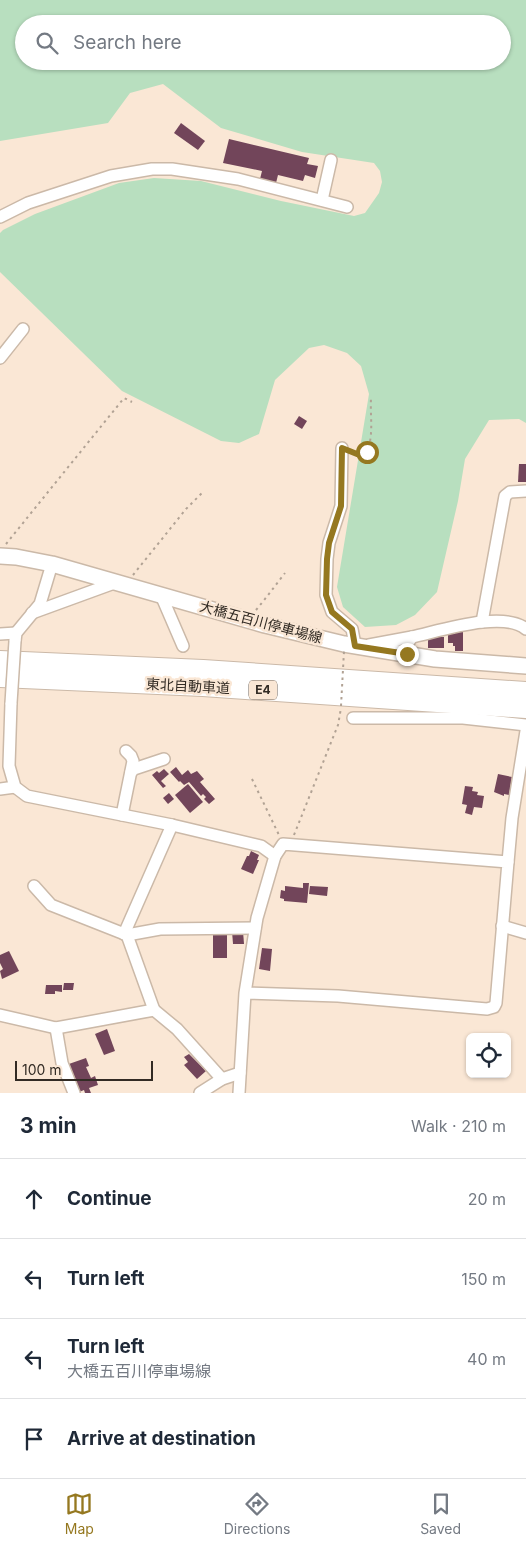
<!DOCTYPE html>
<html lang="en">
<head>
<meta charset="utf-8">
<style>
	:root { --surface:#fff; --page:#f2f2f3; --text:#1f2937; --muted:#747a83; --line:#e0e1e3; --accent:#957820 }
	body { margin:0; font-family:Inter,"Noto Sans JP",sans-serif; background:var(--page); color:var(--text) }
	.controls { position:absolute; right:15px; bottom:15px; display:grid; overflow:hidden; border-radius:8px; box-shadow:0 1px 4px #0004 }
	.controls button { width:45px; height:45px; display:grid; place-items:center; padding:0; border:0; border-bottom:1px solid var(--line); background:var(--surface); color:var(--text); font:25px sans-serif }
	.scale { position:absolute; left:15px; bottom:12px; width:138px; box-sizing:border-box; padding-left:5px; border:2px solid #322b24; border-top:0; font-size:14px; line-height:18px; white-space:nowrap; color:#322b24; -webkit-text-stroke:4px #fae7d5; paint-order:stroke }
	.stop { position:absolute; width:15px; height:15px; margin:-11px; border:4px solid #957820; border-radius:50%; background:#fff }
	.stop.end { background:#957820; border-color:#fff; box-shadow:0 1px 5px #0008 }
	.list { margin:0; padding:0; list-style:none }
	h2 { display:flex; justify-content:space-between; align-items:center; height:65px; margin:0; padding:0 20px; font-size:21px }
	h2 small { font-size:16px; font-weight:400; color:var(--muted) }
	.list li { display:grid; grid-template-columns:32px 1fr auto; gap:15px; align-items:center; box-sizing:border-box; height:80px; padding:0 20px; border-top:1px solid var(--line) }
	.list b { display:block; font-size:19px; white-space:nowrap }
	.list p { margin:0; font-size:16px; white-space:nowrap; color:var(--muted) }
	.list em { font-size:16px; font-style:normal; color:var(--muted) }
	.icon { flex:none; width:28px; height:28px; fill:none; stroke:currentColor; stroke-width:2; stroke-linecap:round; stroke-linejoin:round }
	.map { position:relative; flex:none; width:526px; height:1093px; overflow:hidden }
	.search { position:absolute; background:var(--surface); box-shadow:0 1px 4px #0004; left:15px; right:15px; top:15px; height:55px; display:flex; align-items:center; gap:12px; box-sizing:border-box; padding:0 18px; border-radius:28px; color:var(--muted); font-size:19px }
	.sheet { height:385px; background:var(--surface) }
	nav { display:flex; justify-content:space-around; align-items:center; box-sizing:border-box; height:70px; border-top:1px solid var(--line); background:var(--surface); font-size:14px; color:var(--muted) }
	nav a { display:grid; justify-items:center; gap:2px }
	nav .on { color:var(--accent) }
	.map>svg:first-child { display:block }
</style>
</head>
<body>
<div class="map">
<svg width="526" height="1093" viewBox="0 0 526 1093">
	<rect width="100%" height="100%" fill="#fae7d5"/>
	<path fill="#b8dfbf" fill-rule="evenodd" d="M0,0H526V423L519,419L489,420L465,459L458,501L437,592L415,615L396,625L365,627L343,607L337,587L369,394L361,366L347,353L324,345L309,348L275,380L259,434L239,443L221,441L122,391L0,272V233L3,230L35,214L119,183L154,178L201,181L281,201L354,216L365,213L379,193L382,182L380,171L374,163L302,152L221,128L163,84L130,93L108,123L0,141ZM24,24H502V61H24Z"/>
	<g fill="#72455a">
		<polygon points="181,123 205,141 198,150 174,133"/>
		<polygon points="229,139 309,158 307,164 318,166 315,178 305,175 303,181 278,175 276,183 260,179 262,171 223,163"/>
		<polygon points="299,416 307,421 302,429 294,424"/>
		<polygon points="519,464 526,464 526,482 518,482"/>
		<polygon points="455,632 463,632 463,651 455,651 455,646 453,646 453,643 448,643 448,634 455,634"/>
		<rect x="428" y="637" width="16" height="11"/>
		<polygon points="176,767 182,775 188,770 191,774 197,771 204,779 200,782 215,799 209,804 204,799 206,797 203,794 201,796 189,782 184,785 180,781 179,782 170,772"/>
		<polygon points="164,769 169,774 161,781 166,786 163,788 152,775 157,771 159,773"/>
		<polygon points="498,774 512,777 509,795 504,794 504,796 494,792"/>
		<polygon points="188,784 203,802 190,813 175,795"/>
		<polygon points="465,786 473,787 472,791 478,792 477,795 484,796 482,808 474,807 472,815 465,813 467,805 462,804"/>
		<polygon points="169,793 174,799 168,804 163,798"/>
		<polygon points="251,851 259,855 257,860 259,860 253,874 241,869 247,856 249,856"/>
		<polygon points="303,883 309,883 307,903 284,901 284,899 280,898 281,890 285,891 285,886 303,888"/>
		<polygon points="310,886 328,887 327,896 309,894"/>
		<polygon points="232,931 243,931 244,944 233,944"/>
		<rect x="213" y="932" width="14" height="26"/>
		<polygon points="262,948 272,949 270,971 259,969"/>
		<polygon points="9,951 19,971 2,979 0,971 3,969 0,963 0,955"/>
		<polygon points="64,983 74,983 73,990 63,990"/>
		<polygon points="46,985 62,985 62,992 55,991 55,994 45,994"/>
		<polygon points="107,1029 115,1051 104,1055 95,1034"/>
		<polygon points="189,1054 206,1071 197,1079 184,1065 188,1062 184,1057"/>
		<polygon points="86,1058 89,1066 86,1067 91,1078 95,1076 98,1085 89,1088 91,1093 85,1093 84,1090 77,1093 66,1065"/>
	</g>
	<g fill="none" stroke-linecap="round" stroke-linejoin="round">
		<defs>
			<g id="street">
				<polyline points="322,200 331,160"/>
				<polyline points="0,217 28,203 111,176 152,169 172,169 238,179 347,207"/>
				<polyline points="0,358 23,329"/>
				<polyline points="342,448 341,506 329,543 327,559 326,595 332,612 352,629 355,645"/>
				<polyline points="161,595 183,646"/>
				<polyline points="32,613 117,582"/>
				<polyline points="482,622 505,496 510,492 526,491"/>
				<polyline points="0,634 16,633"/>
				<polyline points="15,641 16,633 40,604 52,564"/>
				<polyline points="369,645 412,637"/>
				<path d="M407,654L408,643L412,637C440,631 503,610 526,629"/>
				<polyline points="11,703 9,766 15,787 27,796 172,825 261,846 275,856"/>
				<polyline points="353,718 463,718 526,725"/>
				<polyline points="131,772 134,769 164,759"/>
				<polyline points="0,789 15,787"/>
				<polyline points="122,815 133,761 131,756 126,751"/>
				<polyline points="508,862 512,818 526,731"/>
				<polyline points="34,886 51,905 127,935 154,1010"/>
				<polyline points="502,926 526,933"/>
				<polyline points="124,934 172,825"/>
				<polyline points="127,935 160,929 255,928"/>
				<polyline points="0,1015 56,1028 154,1010 177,1029 222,1079"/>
				<polyline points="56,1028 62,1063 74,1093"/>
				<polyline points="200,1093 222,1079 240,1073"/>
				<polyline points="239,1093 245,993 257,918 275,856 283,844 508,862 496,1003 494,1007 487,1009 338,996 245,993"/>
			</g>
			<polyline id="secondary" points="0,556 16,557 52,564 265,625 344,644 435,659 526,666"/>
			<g id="highway">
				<polyline points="0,661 203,670 526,692"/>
				<polyline points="0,677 203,686 526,708"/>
			</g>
		</defs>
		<use href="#street" stroke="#cbb9a8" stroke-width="14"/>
		<use href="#secondary" stroke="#cbb9a8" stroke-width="18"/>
		<use href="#highway" stroke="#cbb9a8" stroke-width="22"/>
		<g stroke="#b1a294" stroke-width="2" stroke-dasharray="2.5 4" stroke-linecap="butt">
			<path d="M353,452L357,454L367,452C374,434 370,417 371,398"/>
			<polyline points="6,544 124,398 132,402"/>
			<polyline points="133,575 186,509 202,493"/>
			<path d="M256,610C266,598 275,586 285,573"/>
			<polyline points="252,779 279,835"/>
			<polyline points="294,835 338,725 341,708"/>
		</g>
		<use href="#street" stroke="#fff" stroke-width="11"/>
		<use href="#secondary" stroke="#fff" stroke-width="15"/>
		<use href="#highway" stroke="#fff" stroke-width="20"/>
		<defs>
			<polyline id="street-bridge" points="11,703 15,641"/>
		</defs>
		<use href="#street-bridge" stroke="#cbb9a8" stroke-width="14" stroke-linecap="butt"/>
		<polyline stroke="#b1a294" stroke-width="2" stroke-dasharray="2.5 4" stroke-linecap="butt" points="341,706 344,651"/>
		<use href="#street-bridge" stroke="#fff" stroke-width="11"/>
	</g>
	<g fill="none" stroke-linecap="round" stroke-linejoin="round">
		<polyline stroke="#957820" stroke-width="6" points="367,452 357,454 342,448 341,506 329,543 327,559 326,595 332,612 352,629 355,646 407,654"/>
	</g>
	<g text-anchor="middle" stroke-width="5" stroke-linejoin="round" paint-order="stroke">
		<rect fill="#fae7d5" stroke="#6e6359" stroke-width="1" x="249" y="680.5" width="28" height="19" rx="4"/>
		<g font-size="12" font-weight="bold" fill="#322b24">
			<text x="263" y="694">E4</text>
		</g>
		<g font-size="14" fill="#322b24" stroke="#fae7d5">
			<text transform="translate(261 622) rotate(15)" y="5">大橋五百川停車場線</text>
			<text transform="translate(188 686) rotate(3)" y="5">東北自動車道</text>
		</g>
	</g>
</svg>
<div class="controls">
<button><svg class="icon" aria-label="locate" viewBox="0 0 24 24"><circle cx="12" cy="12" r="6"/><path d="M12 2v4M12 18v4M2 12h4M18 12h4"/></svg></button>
</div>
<div class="scale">100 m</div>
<div class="stop" style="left:367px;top:452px"></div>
<div class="stop end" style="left:407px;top:654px"></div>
<div class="search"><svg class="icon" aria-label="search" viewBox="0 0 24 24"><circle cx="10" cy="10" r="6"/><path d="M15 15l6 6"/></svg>Search here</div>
</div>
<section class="sheet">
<h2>3 min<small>Walk · 210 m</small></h2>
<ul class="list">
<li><svg class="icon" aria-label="ahead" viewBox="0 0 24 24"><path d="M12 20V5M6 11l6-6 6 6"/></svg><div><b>Continue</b></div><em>20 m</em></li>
<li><svg class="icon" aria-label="left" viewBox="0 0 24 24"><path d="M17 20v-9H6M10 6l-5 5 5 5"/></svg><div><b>Turn left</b></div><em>150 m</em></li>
<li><svg class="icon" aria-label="left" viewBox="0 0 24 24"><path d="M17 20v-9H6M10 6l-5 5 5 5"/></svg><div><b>Turn left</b><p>大橋五百川停車場線</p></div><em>40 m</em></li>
<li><svg class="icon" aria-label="arrive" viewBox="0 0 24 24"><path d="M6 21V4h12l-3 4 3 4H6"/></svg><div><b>Arrive at destination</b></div></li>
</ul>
</section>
<nav>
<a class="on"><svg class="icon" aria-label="map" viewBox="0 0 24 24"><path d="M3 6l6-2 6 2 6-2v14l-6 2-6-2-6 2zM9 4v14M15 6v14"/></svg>Map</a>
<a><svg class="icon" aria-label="directions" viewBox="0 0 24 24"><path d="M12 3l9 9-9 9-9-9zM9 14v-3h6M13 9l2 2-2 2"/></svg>Directions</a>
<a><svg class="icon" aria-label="saved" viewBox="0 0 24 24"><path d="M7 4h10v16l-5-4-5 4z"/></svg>Saved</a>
</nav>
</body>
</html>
